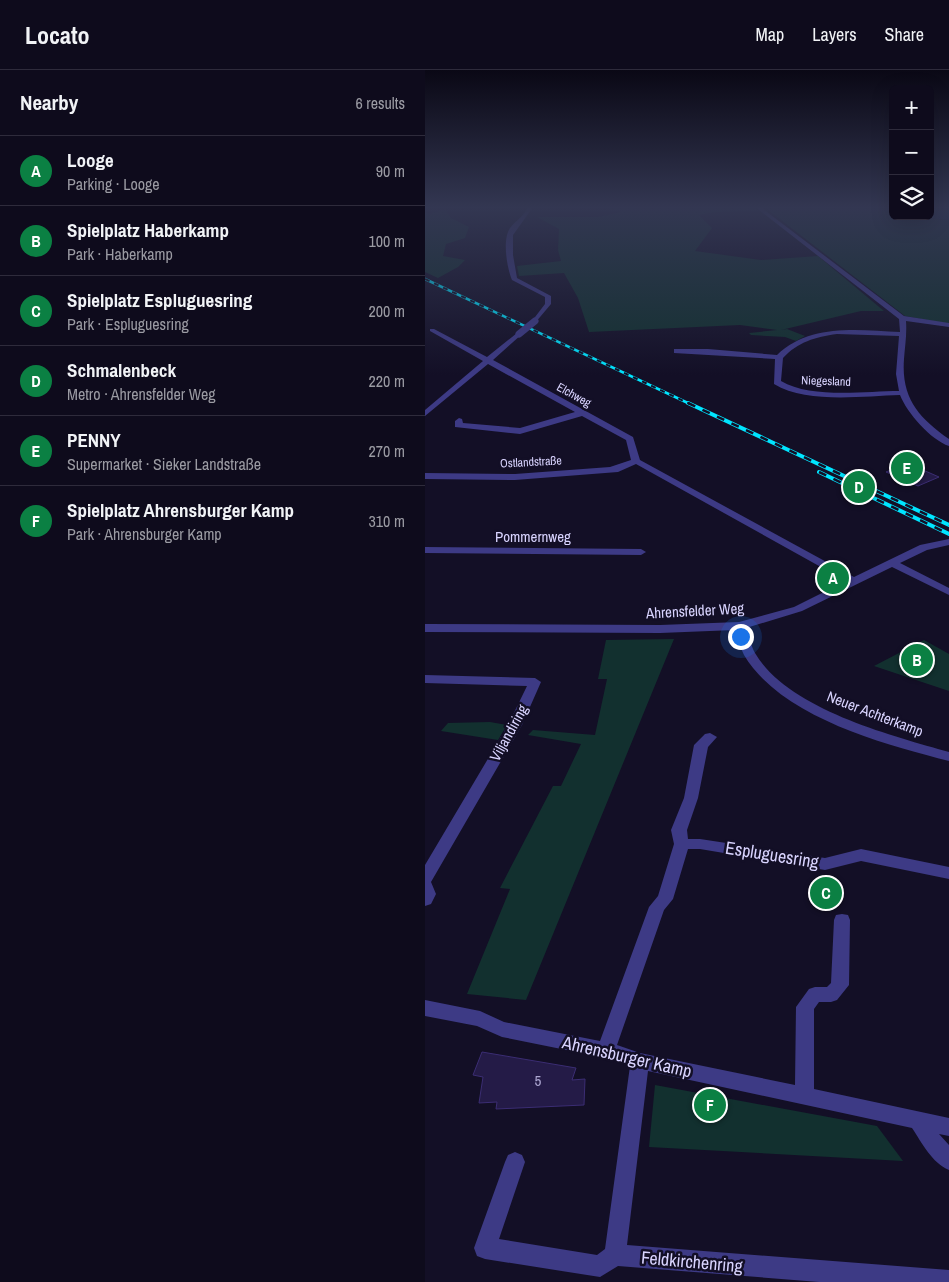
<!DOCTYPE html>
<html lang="en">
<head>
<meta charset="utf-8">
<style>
	:root { --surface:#0e0b1c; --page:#171425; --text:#f1f3f6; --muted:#9b9ba3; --line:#2e2b3b; --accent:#0b8043 }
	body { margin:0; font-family:"Archivo Narrow",sans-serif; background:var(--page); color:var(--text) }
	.controls { position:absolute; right:15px; top:15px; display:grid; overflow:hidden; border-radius:8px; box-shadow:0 5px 20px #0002 }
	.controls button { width:45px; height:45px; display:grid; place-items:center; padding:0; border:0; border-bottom:1px solid var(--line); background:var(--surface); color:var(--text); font:25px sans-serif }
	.you { position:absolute; left:315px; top:566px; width:18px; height:18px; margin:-12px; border:4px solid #fff; border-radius:50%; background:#1a73e8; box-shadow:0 0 0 8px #1a73e833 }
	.badge { display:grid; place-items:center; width:32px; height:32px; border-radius:50%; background:var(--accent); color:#fff; font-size:16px; font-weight:700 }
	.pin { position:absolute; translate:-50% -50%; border:2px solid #fff; box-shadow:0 1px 5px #0006 }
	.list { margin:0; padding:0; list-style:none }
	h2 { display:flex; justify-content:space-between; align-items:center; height:65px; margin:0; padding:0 20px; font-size:21px }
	h2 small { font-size:16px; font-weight:400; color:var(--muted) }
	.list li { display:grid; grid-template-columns:32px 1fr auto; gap:15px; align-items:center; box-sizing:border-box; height:70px; padding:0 20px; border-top:1px solid var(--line) }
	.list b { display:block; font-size:19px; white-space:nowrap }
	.list p { margin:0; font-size:16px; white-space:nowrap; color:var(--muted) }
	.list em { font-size:16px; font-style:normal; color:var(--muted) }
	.icon { flex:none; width:28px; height:28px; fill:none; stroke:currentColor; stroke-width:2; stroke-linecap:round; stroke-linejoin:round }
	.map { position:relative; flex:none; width:524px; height:1212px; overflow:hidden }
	header { display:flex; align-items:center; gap:30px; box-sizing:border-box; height:70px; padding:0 25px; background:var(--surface); border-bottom:1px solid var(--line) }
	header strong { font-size:24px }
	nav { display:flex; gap:28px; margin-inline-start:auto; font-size:18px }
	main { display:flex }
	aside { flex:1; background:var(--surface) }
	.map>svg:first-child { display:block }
</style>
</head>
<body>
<header>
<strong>Locato</strong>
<nav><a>Map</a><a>Layers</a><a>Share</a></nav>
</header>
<main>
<aside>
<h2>Nearby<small>6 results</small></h2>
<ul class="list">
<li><span class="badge">A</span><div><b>Looge</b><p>Parking · Looge</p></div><em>90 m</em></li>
<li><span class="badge">B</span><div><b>Spielplatz Haberkamp</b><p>Park · Haberkamp</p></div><em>100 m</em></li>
<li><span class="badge">C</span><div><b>Spielplatz Espluguesring</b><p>Park · Espluguesring</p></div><em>200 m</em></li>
<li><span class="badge">D</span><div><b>Schmalenbeck</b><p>Metro · Ahrensfelder Weg</p></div><em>220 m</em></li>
<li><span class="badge">E</span><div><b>PENNY</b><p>Supermarket · Sieker Landstraße</p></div><em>270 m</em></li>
<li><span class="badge">F</span><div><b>Spielplatz Ahrensburger Kamp</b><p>Park · Ahrensburger Kamp</p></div><em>310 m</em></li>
</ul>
</aside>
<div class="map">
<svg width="524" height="1212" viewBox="0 0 524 1212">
	<rect width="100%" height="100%" fill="#130f26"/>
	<g fill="#12302f">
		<polygon points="176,136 327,136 333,141 290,142 274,145 287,158 270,181 336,190 393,186 459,241 436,241 356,260 362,259 380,266 371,271 360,267 326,265 324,263 352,260 315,255 164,262 153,228 139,203 94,206 92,196 136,191 133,180 134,159 112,147 173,147 196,142"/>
		<polygon points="338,136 461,136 468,138 468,146 524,150 524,254 480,246"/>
		<polygon points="20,139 26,148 44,157 40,168 21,174 18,186 40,190 33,197 13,208 0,202 0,142 4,144"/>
		<polygon points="249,569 101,930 42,924 85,819 75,818 128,716 136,716 156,674 103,665 108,660 170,665 182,609 173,609 181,570"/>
		<polygon points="499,570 524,584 524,621 449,596"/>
		<polygon points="65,652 82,655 73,670 16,661 23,653"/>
		<polygon points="395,805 412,808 406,841 390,838"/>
		<polygon points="230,1015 452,1056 478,1091 224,1077"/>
	</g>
	<polygon fill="#0c2248" points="505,136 524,136 524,150 485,146 505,146"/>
	<g fill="#241b47" stroke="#3b2d73">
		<polygon points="482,393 514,407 493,416 461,402"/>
		<polygon points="57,982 151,998 147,1010 160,1009 159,1035 71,1039 72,1032 54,1033 58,1007 48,1005"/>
	</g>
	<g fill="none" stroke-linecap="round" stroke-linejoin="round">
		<g fill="#3d3a85" fill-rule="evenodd">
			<path d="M103,136H107L106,140L88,165V185L92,208L126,226V234L110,253L107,251L120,234V227L87,210C82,198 77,170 85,158C91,150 100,146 103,136Z"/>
			<path d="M329,136H334L479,246L524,253V257L481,251C482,264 480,276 479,289C476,328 494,348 524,369V376C506,370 482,343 475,325C437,326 382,334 349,314L350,289L249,283V279H283L352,285C385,253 433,260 475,262L474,249ZM412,264L474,266L471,304L474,321C440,321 386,329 356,311L358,288C373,272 390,267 412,264Z"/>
			<path d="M5,259H9L62,287L92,263H96V265L68,290L208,367L215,390L429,507L495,475L524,469V475L502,480L475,493L524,518V525L467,497L377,541L321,558C324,566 326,576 330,583C363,639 465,665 524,682V691C458,674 356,647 319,585C315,577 312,568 310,560L235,563L0,562V554L235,555L314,552L369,537L421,511L211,394L193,402L90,410L0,409V403L90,404L185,397L206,390L201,370L157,346L95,364L30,357V351L34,348L37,349L38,353L95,358L150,342L63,294L0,346V340L58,291L5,261Z"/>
			<polygon points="0,477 216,479 221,482 216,485 0,483"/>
			<polygon points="0,605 110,608 116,612 97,655 6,812 11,824 6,834 0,836 0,795 83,655 102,616 0,613"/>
			<path d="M285,663L292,667L283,677L273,728L262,760L263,769H275L400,788L436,779L524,797V809L436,791L400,800L275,779H263L248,829L239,840L192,975L215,983L370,1015L371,937L384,919L390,917H402L406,913L409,850L411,845L417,844L423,845L425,850L424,915L412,930L406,932H394L389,939V1019L524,1048V1066L514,1064L524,1075V1100C507,1093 497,1073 487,1058L223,1001L202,1175L524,1200V1212H394L193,1196L175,1207L60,1189L52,1186L49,1178L80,1092L83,1085L90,1082L97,1085L100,1092L74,1169L172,1185L180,1179L205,996L181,988L77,967L52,956L0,946V930L55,941L79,952L175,971L224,837L233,826L249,774L246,760L259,728L269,675L280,664Z"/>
		</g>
		<defs>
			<polyline id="rail-far1" points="0,209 265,334"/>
			<g id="rail">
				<polyline points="263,333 524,455"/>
				<polyline points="394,402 524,464"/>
			</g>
		</defs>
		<use href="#rail-far1" stroke="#00e5ff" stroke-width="2.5"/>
		<use href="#rail" stroke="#00e5ff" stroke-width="4"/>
		<use href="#rail-far1" stroke="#130f26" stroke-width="2" stroke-dasharray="5" stroke-linecap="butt"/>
		<use href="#rail" stroke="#130f26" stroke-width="2.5" stroke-dasharray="8" stroke-linecap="butt"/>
		<polyline stroke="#3d3a85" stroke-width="7" points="94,264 110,251"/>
	</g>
	<linearGradient id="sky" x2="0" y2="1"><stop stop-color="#0a0815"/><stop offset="0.45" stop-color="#333752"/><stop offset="1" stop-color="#333752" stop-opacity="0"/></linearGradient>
	<rect width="524" height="305" fill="url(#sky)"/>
	<g text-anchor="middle" stroke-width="5" stroke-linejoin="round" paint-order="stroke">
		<g font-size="12" fill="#d9d4ff" stroke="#130f26">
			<text transform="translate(401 311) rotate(2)" y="4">Niegesland</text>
			<text transform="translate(149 325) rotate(29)" y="4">Elchweg</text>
			<text transform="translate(106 392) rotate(-3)" y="4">Ostlandstraße</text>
		</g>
		<g font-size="15" fill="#d9d4ff" stroke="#130f26">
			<text x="108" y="472">Pommernweg</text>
			<text transform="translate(270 541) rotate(-3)" y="5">Ahrensfelder Weg</text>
			<text transform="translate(450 644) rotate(21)" y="5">Neuer Achterkamp</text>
			<text transform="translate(84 663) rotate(-61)" y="5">Viljandiring</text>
		</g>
		<g font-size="15" fill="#aca6d1">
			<text x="113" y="1016">5</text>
		</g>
		<g font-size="18" fill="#d9d4ff" stroke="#130f26">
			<text transform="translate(347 785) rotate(9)" y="6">Espluguesring</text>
			<text transform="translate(202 987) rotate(13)" y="6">Ahrensburger Kamp</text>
			<text transform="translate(267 1192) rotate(5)" y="6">Feldkirchenring</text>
		</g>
	</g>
</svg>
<div class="controls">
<button>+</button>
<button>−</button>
<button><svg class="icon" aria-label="layers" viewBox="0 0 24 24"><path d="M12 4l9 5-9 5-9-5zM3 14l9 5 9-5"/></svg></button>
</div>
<div class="you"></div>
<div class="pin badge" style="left:408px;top:508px">A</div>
<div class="pin badge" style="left:492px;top:590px">B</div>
<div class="pin badge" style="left:401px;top:823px">C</div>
<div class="pin badge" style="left:434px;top:417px">D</div>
<div class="pin badge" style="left:482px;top:398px">E</div>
<div class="pin badge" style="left:285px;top:1035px">F</div>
</div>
</main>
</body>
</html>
